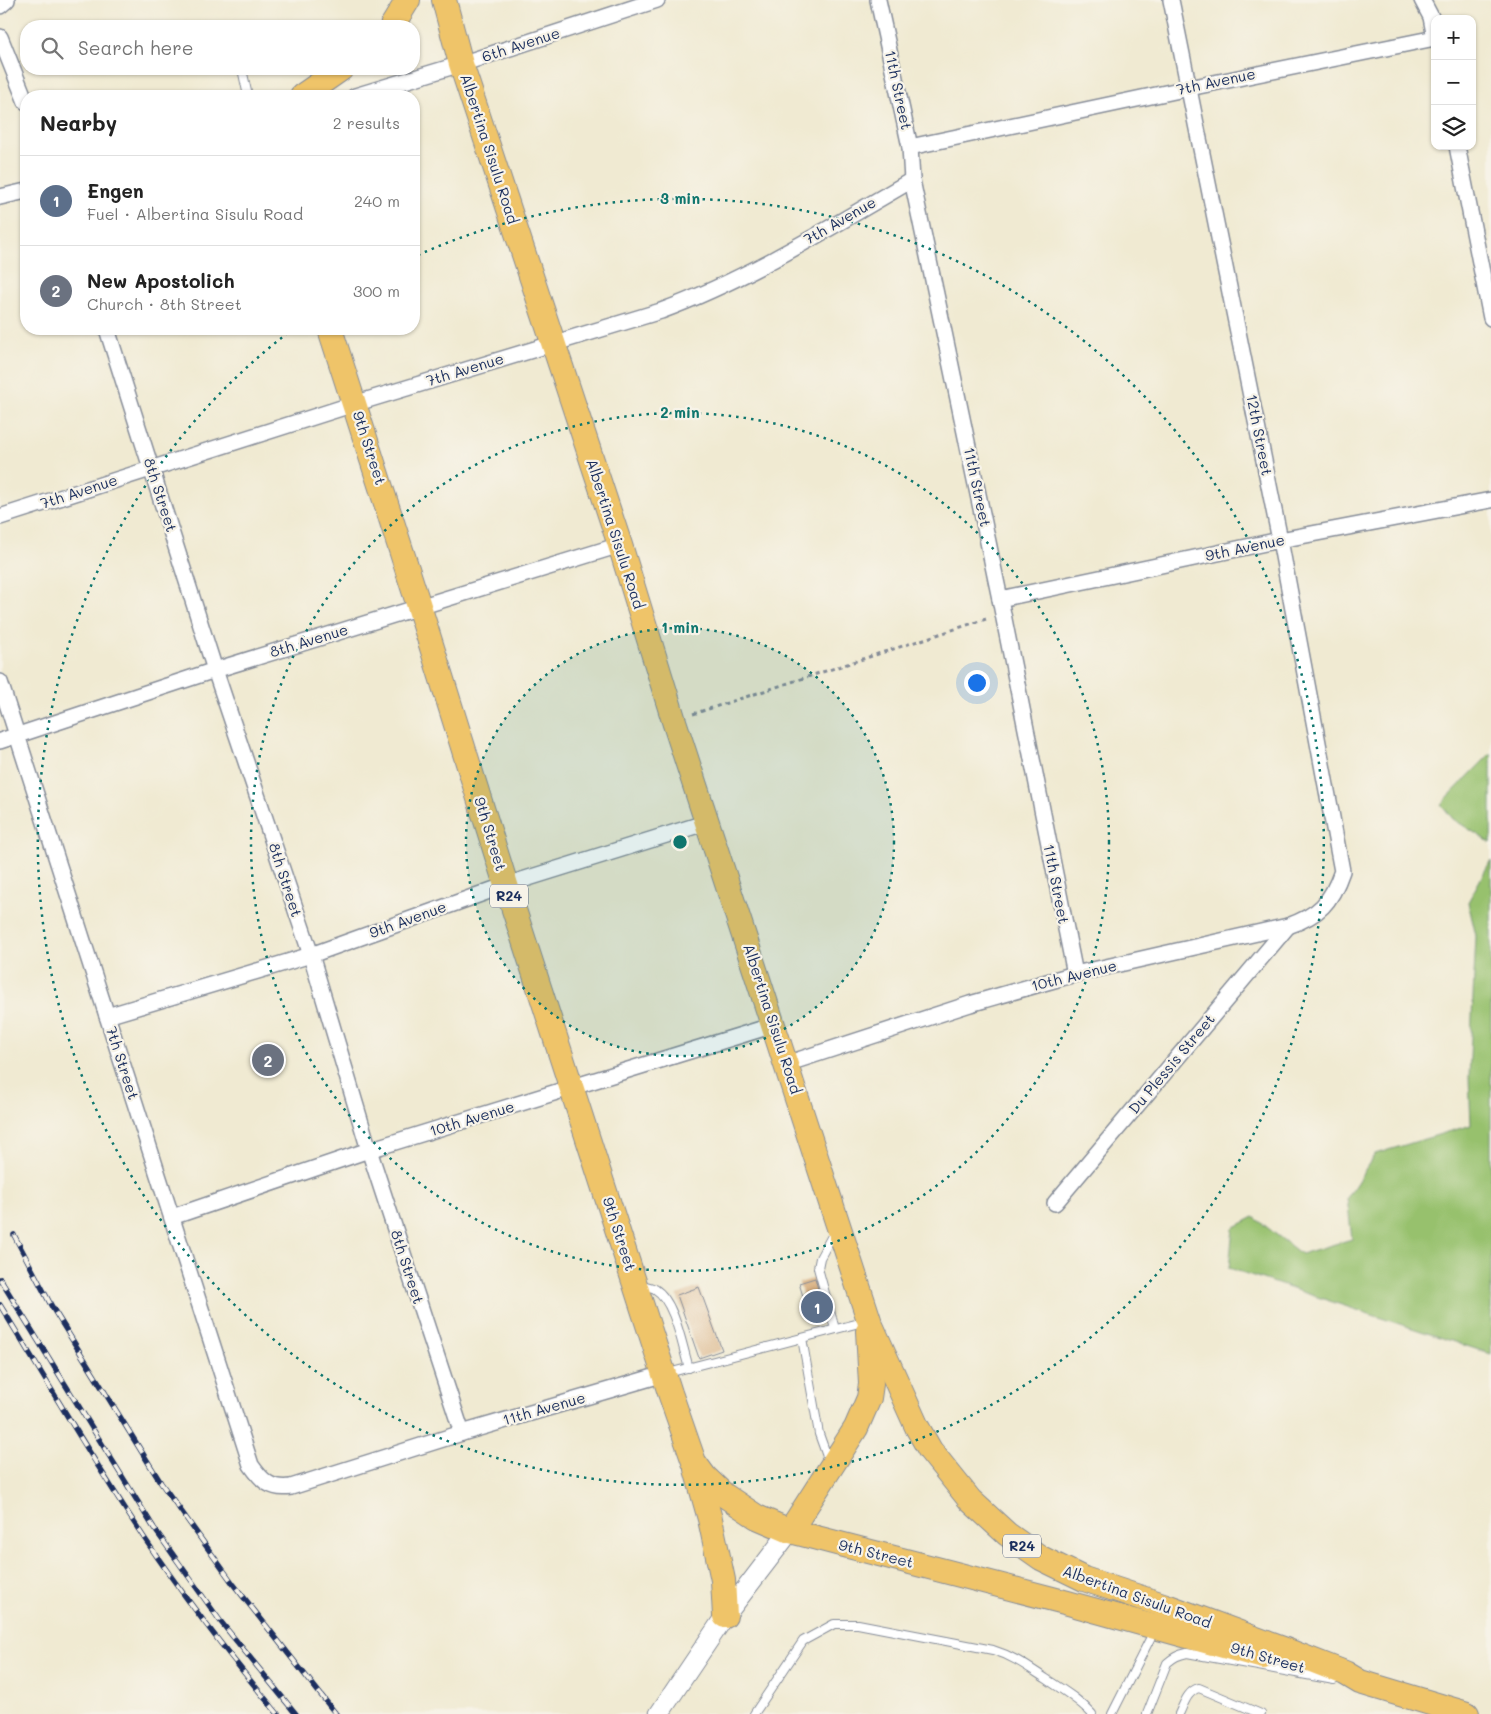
<!DOCTYPE html>
<html lang="en">
<head>
<meta charset="utf-8">
<style>
	:root { --surface:#fff; --page:#f2f2f2; --text:#222; --muted:#767676; --line:#e0e0e0; --accent:#d1495b }
	body { margin:0; font-family:Mali,sans-serif; background:var(--page); color:var(--text) }
	.controls { position:absolute; right:15px; top:15px; display:grid; overflow:hidden; border-radius:10px; box-shadow:0 1px 4px #0004 }
	.controls button { width:45px; height:45px; display:grid; place-items:center; padding:0; border:0; border-bottom:1px solid var(--line); background:var(--surface); color:var(--text); font:25px sans-serif }
	.you { position:absolute; left:976px; top:682px; width:18px; height:18px; margin:-12px; border:4px solid #fff; border-radius:50%; background:#1a73e8; box-shadow:0 0 0 8px #1a73e833 }
	.badge { display:grid; place-items:center; width:32px; height:32px; border-radius:50%; background:var(--accent); color:#fff; font-size:16px; font-weight:700 }
	.pin { position:absolute; translate:-50% -50%; border:2px solid #fff; box-shadow:0 1px 5px #0006 }
	.list { margin:0; padding:0; list-style:none }
	h2 { display:flex; justify-content:space-between; align-items:center; height:65px; margin:0; padding:0 20px; font-size:21px }
	h2 small { font-size:16px; font-weight:400; color:var(--muted) }
	.list li { display:grid; grid-template-columns:32px 1fr auto; gap:15px; align-items:center; box-sizing:border-box; height:90px; padding:0 20px; border-top:1px solid var(--line) }
	.list b { display:block; font-size:19px; white-space:nowrap }
	.list p { margin:0; font-size:16px; white-space:nowrap; color:var(--muted) }
	.list em { font-size:16px; font-style:normal; color:var(--muted) }
	.icon { flex:none; width:28px; height:28px; fill:none; stroke:currentColor; stroke-width:2; stroke-linecap:round; stroke-linejoin:round }
	.map { position:relative; flex:none; width:1491px; height:1714px; overflow:hidden }
	.search { position:absolute; background:var(--surface); box-shadow:0 1px 4px #0004; left:20px; top:20px; width:400px; height:55px; display:flex; align-items:center; gap:12px; box-sizing:border-box; padding:0 18px; border-radius:20px; color:var(--muted); font-size:19px }
	.panel { position:absolute; background:var(--surface); box-shadow:0 1px 4px #0004; left:20px; top:90px; width:400px; height:245px; border-radius:20px }
	.map>svg:first-child { display:block }
</style>
</head>
<body>
<div class="map">
<svg width="1491" height="1714" viewBox="0 0 1491 1714">
	<rect width="100%" height="100%" fill="#f7f3e8"/>
	<filter id="ink" filterUnits="userSpaceOnUse"><feTurbulence type="fractalNoise" baseFrequency=".02" numOctaves="2"/><feDisplacementMap in="SourceGraphic" scale="10" xChannelSelector="R" yChannelSelector="G"/><feConvolveMatrix kernelMatrix="1 2 1 2 8 2 1 2 1" color-interpolation-filters="sRGB"/></filter>
	<filter id="wash" filterUnits="userSpaceOnUse"><feTurbulence type="fractalNoise" baseFrequency=".0096" numOctaves="4" result="noise"/><feDisplacementMap in="SourceGraphic" scale="20" xChannelSelector="R" yChannelSelector="G"/><feGaussianBlur stdDeviation="1.12" result="paint"/><feColorMatrix in="noise" values="0 0 0 0 0 0 0 0 0 0 0 0 0 0 0 0 0 1.4 0 .05"/><feComposite in="paint" operator="in"/></filter>
	<g filter="url(#wash)">
		<rect width="100%" height="100%" fill="#f0ead2"/>
		<g fill="#97c16d" stroke="#597866">
			<polygon points="1491,753 1491,843 1453,819 1441,804"/>
			<polygon points="1491,860 1491,1354 1229,1268 1233,1228 1254,1217 1301,1254 1352,1239 1347,1198 1375,1154 1471,1125 1469,1077 1476,936 1468,902"/>
		</g>
		<g id="blocks">
			<g fill="#d8af7f">
				<polygon points="815,1278 826,1319 811,1323 799,1283"/>
				<polygon points="699,1287 722,1350 699,1358 677,1295"/>
			</g>
		</g>
	</g>
	<g filter="url(#ink)">
		<use href="#blocks" fill-opacity="0" stroke="#868c98" stroke-width="1"/>
		<g fill="none" stroke-linecap="round" stroke-linejoin="round">
			<defs>
				<g id="service">
					<polyline points="242,69 248,96"/>
					<polyline points="835,1230 820,1258 818,1268 835,1329"/>
					<path d="M640,1284C645,1286 651,1287 655,1289C675,1301 682,1346 689,1368"/>
					<polyline points="802,1338 819,1434 829,1462"/>
					<polyline points="668,1373 867,1321"/>
					<path d="M754,1714L803,1641L834,1624H858L993,1650C1013,1656 1028,1667 1045,1678C1061,1689 1079,1699 1092,1714"/>
					<polyline points="1112,1714 1155,1629"/>
					<path d="M1147,1714L1167,1663C1174,1657 1178,1655 1187,1653L1334,1680"/>
					<path d="M1179,1714C1184,1704 1187,1691 1199,1688L1261,1714"/>
				</g>
				<g id="minor">
					<polyline points="878,0 910,147 912,180 1000,599 1075,974"/>
					<polyline points="1422,0 1431,17 1435,38"/>
					<polyline points="0,6 7,0"/>
					<polyline points="0,37 26,102"/>
					<polyline points="355,96 461,64 657,0"/>
					<polyline points="1457,146 1491,318"/>
					<polyline points="910,147 1189,88 1435,38"/>
					<polyline points="0,197 26,191"/>
					<polyline points="107,329 215,670 311,955 369,1150 462,1433"/>
					<path d="M0,517L354,404L661,311C750,278 831,227 912,180"/>
					<polyline points="1000,599 1280,540 1491,500"/>
					<path d="M0,682L251,1465C262,1481 271,1490 291,1487L462,1433L664,1374"/>
					<polyline points="0,741 215,670 620,545"/>
					<polyline points="107,1016 311,955 506,885 708,822"/>
					<path d="M786,1064L970,1004L1075,974L1288,926C1319,915 1331,903 1342,871L1280,540L1171,0"/>
					<polyline points="1055,1203 1288,926"/>
					<polyline points="172,1217 369,1150 774,1025"/>
				</g>
				<polyline id="tertiary" points="659,1714 725,1616 790,1531"/>
				<g id="primary">
					<polyline points="444,0 461,64 620,545 674,721 870,1323 917,1427 930,1450 970,1500 1007,1534 1041,1558 1084,1579 1169,1607 1283,1649 1345,1673 1360,1682 1467,1714"/>
					<polyline points="392,26 408,0"/>
					<polyline points="302,96 341,69"/>
					<polyline points="330,329 419,606 506,885 670,1393 694,1462 705,1477 724,1495 757,1517 790,1531 1068,1603 1263,1657"/>
					<polyline points="696,1469 710,1519 723,1580 725,1616"/>
					<polyline points="790,1531 856,1428 869,1398 871,1384 868,1331"/>
				</g>
			</defs>
			<use href="#service" stroke="#868c98" stroke-width="10"/>
			<use href="#minor" stroke="#868c98" stroke-width="18"/>
			<use href="#tertiary" stroke="#868c98" stroke-width="21"/>
			<use href="#primary" stroke="#868c98" stroke-width="26"/>
			<polyline stroke="#868c98" stroke-width="3" stroke-dasharray="4 4" stroke-linecap="butt" points="693,714 989,618"/>
			<use href="#service" stroke="#fff" stroke-width="8"/>
			<use href="#minor" stroke="#fff" stroke-width="15"/>
			<use href="#tertiary" stroke="#fff" stroke-width="19"/>
			<use href="#primary" stroke="#efc469" stroke-width="24"/>
			<defs>
				<g id="rail">
					<polyline points="14,1235 52,1307 161,1483 234,1585 336,1714"/>
					<polyline points="0,1279 154,1528 221,1622 296,1714"/>
					<path d="M0,1305C48,1383 94,1463 145,1539C186,1600 231,1658 278,1714"/>
				</g>
			</defs>
			<use href="#rail" stroke="#1b2f5e" stroke-width="5.5"/>
			<use href="#rail" stroke="#f7f3e8" stroke-width="4" stroke-dasharray="11" stroke-linecap="butt"/>
		</g>
	</g>
	<circle cx="680" cy="842" r="214" fill="#0f766e" fill-opacity=".12"/>
	<g fill="none" stroke="#0f766e" stroke-width="2.5" stroke-dasharray="2.5 5">
		<circle cx="680" cy="842" r="214"/>
		<circle cx="680" cy="842" r="429"/>
		<path d="M418 255A643 643 0 1 1 289 332"/>
	</g>
	<g text-anchor="middle" stroke-width="4.5" stroke-linejoin="round" paint-order="stroke">
		<g fill="#f7f3e8" stroke="#5d6a87" stroke-width="1">
			<rect x="490" y="884.5" width="38" height="23" rx="4"/>
			<rect x="1003" y="1534.5" width="38" height="23" rx="4"/>
		</g>
		<g font-size="14" font-weight="bold" fill="#1b2f5e">
			<text x="509" y="901">R24</text>
			<text x="1022" y="1551">R24</text>
		</g>
		<g font-size="15" fill="#1b2f5e" stroke="#f7f3e8">
			<text transform="translate(521 45) rotate(-18)" y="5">6th Avenue</text>
			<text transform="translate(1216 82) rotate(-12)" y="5">7th Avenue</text>
			<text transform="translate(898 90) rotate(78)" y="5">11th Street</text>
			<text transform="translate(489 149) rotate(72)" y="5">Albertina Sisulu Road</text>
			<text transform="translate(840 221) rotate(-30)" y="5">7th Avenue</text>
			<text transform="translate(465 370) rotate(-17)" y="5">7th Avenue</text>
			<text transform="translate(1259 435) rotate(79)" y="5">12th Street</text>
			<text transform="translate(369 448) rotate(72)" y="5">9th Street</text>
			<text transform="translate(977 487) rotate(78)" y="5">11th Street</text>
			<text transform="translate(79 492) rotate(-18)" y="5">7th Avenue</text>
			<text transform="translate(160 495) rotate(72)" y="5">8th Street</text>
			<text transform="translate(615 534) rotate(72)" y="5">Albertina Sisulu Road</text>
			<text transform="translate(1245 548) rotate(-12)" y="5">9th Avenue</text>
			<text transform="translate(309 641) rotate(-17)" y="5">8th Avenue</text>
			<text transform="translate(490 834) rotate(73)" y="5">9th Street</text>
			<text transform="translate(285 880) rotate(72)" y="5">8th Street</text>
			<text transform="translate(1056 884) rotate(79)" y="5">11th Street</text>
			<text transform="translate(408 920) rotate(-20)" y="5">9th Avenue</text>
			<text transform="translate(1074 976) rotate(-14)" y="5">10th Avenue</text>
			<text transform="translate(772 1019) rotate(72)" y="5">Albertina Sisulu Road</text>
			<text transform="translate(122 1063) rotate(72)" y="5">7th Street</text>
			<text transform="translate(1172 1064) rotate(-50)" y="5">Du Plessis Street</text>
			<text transform="translate(472 1119) rotate(-17)" y="5">10th Avenue</text>
			<text transform="translate(619 1234) rotate(72)" y="5">9th Street</text>
			<text transform="translate(407 1267) rotate(72)" y="5">8th Street</text>
			<text transform="translate(544 1409) rotate(-16)" y="5">11th Avenue</text>
			<text transform="translate(876 1554) rotate(14)" y="5">9th Street</text>
			<text transform="translate(1137 1597) rotate(20)" y="5">Albertina Sisulu Road</text>
			<text transform="translate(1268 1658) rotate(16)" y="5">9th Street</text>
		</g>
	</g>
	<circle cx="680" cy="842" r="8" fill="#0f766e" stroke="#f7f3e8" stroke-width="2.5"/>
	<g font-size="15" text-anchor="middle" font-weight="bold" fill="#0f766e" stroke="#f7f3e8" stroke-width="4.5" stroke-linejoin="round" paint-order="stroke">
		<text x="680" y="204">3 min</text>
		<text x="680" y="418">2 min</text>
		<text x="680" y="633">1 min</text>
	</g>
</svg>
<div class="controls">
<button>+</button>
<button>−</button>
<button><svg class="icon" aria-label="layers" viewBox="0 0 24 24"><path d="M12 4l9 5-9 5-9-5zM3 14l9 5 9-5"/></svg></button>
</div>
<div class="you"></div>
<div class="pin badge" style="left:817px;top:1307px;background:#5c6f8a">1</div>
<div class="pin badge" style="left:268px;top:1060px;background:#6b7280">2</div>
<div class="search"><svg class="icon" aria-label="search" viewBox="0 0 24 24"><circle cx="10" cy="10" r="6"/><path d="M15 15l6 6"/></svg>Search here</div>
<section class="panel">
<h2>Nearby<small>2 results</small></h2>
<ul class="list">
<li><span class="badge" style="background:#5c6f8a">1</span><div><b>Engen</b><p>Fuel · Albertina Sisulu Road</p></div><em>240 m</em></li>
<li><span class="badge" style="background:#6b7280">2</span><div><b>New Apostolich</b><p>Church · 8th Street</p></div><em>300 m</em></li>
</ul>
</section>
</div>
</body>
</html>
